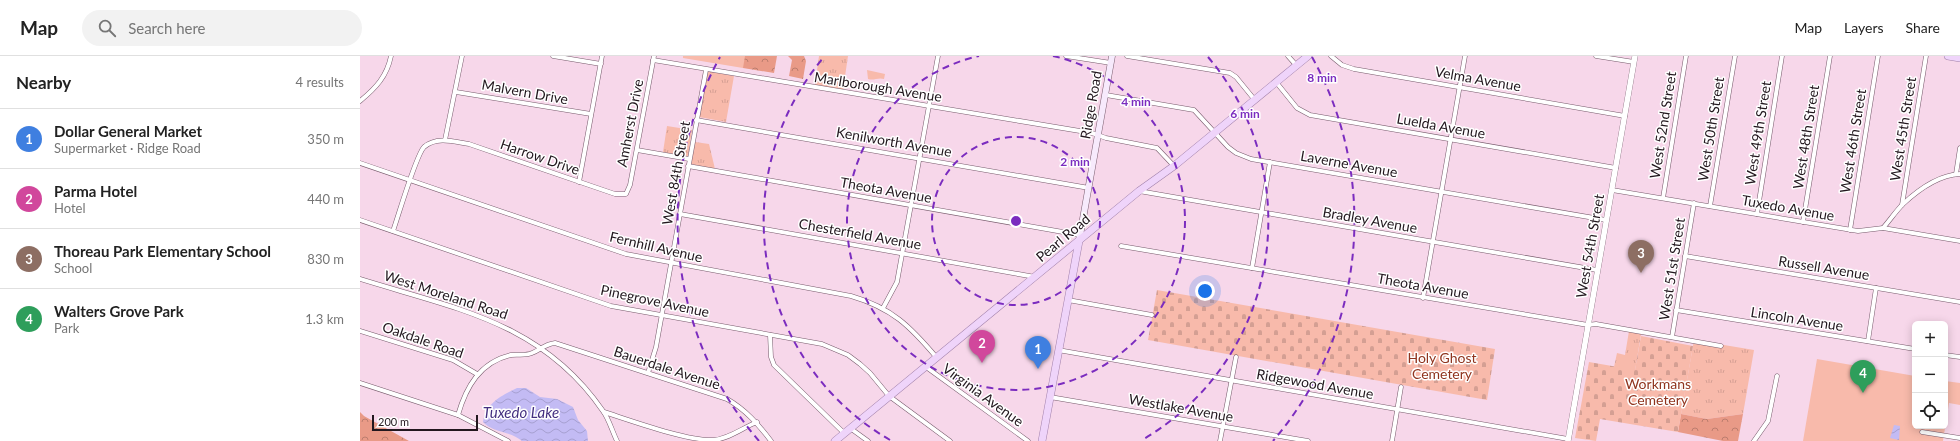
<!DOCTYPE html>
<html lang="en">
<head>
<meta charset="utf-8">
<style>
	:root { --surface:#fff; --page:#f2f2f2; --text:#222; --muted:#767676; --line:#e0e0e0; --accent:#b45309 }
	body { margin:0; font-family:Lato,sans-serif; background:var(--page); color:var(--text) }
	.controls { position:absolute; right:12px; bottom:12px; display:grid; overflow:hidden; border-radius:6px; box-shadow:0 2px 10px #0003 }
	.controls button { width:36px; height:36px; display:grid; place-items:center; padding:0; border:0; border-bottom:1px solid var(--line); background:var(--surface); color:var(--text); font:20px sans-serif }
	.scale { position:absolute; left:12px; bottom:10px; width:106px; box-sizing:border-box; padding-left:4px; border:2px solid #22171e; border-top:0; font-size:11px; line-height:14px; white-space:nowrap; color:#22171e; -webkit-text-stroke:3px #fff; paint-order:stroke }
	.you { position:absolute; left:845px; top:235px; width:14px; height:14px; margin:-10px; border:3px solid #fff; border-radius:50%; background:#1a73e8; box-shadow:0 0 0 6px #1a73e833 }
	.badge { display:grid; place-items:center; width:26px; height:26px; border-radius:50%; background:var(--accent); color:#fff; font-size:13px; font-weight:700 }
	.pin { position:absolute; translate:-50% -33px; filter:drop-shadow(0 1px 2px #0008) }
	.pin::after { content:''; position:absolute; top:21px; width:14px; height:12px; background:inherit; clip-path:polygon(0 0,100% 0,50% 100%) }
	.list { margin:0; padding:0; list-style:none }
	h2 { display:flex; justify-content:space-between; align-items:center; height:52px; margin:0; padding:0 16px; font-size:17px }
	h2 small { font-size:13px; font-weight:400; color:var(--muted) }
	.list li { display:grid; grid-template-columns:26px 1fr auto; gap:12px; align-items:center; box-sizing:border-box; height:60px; padding:0 16px; border-top:1px solid var(--line) }
	.list b { display:block; font-size:15px; white-space:nowrap }
	.list p { margin:0; font-size:13px; white-space:nowrap; color:var(--muted) }
	.list em { font-size:13px; font-style:normal; color:var(--muted) }
	.icon { flex:none; width:22px; height:22px; fill:none; stroke:currentColor; stroke-width:2; stroke-linecap:round; stroke-linejoin:round }
	.map { position:relative; flex:none; width:1600px; height:385px; overflow:hidden }
	header { display:flex; align-items:center; gap:24px; box-sizing:border-box; height:56px; padding:0 20px; background:var(--surface); border-bottom:1px solid var(--line) }
	header strong { font-size:19px }
	nav { display:flex; gap:22px; margin-inline-start:auto; font-size:14px }
	.search { width:280px; height:36px; background:var(--page); display:flex; align-items:center; gap:10px; box-sizing:border-box; padding:0 14px; border-radius:22px; color:var(--muted); font-size:15px }
	main { display:flex }
	aside { flex:1; background:var(--surface) }
	.map>svg:first-child { display:block }
</style>
</head>
<body>
<header>
<strong>Map</strong>
<div class="search"><svg class="icon" aria-label="search" viewBox="0 0 24 24"><circle cx="10" cy="10" r="6"/><path d="M15 15l6 6"/></svg>Search here</div>
<nav><a>Map</a><a>Layers</a><a>Share</a></nav>
</header>
<main>
<aside>
<h2>Nearby<small>4 results</small></h2>
<ul class="list">
<li><span class="badge" style="background:#3f7fe0">1</span><div><b>Dollar General Market</b><p>Supermarket · Ridge Road</p></div><em>350 m</em></li>
<li><span class="badge" style="background:#d1479c">2</span><div><b>Parma Hotel</b><p>Hotel</p></div><em>440 m</em></li>
<li><span class="badge" style="background:#8d6e63">3</span><div><b>Thoreau Park Elementary School</b><p>School</p></div><em>830 m</em></li>
<li><span class="badge" style="background:#2e9e5b">4</span><div><b>Walters Grove Park</b><p>Park</p></div><em>1.3 km</em></li>
</ul>
</aside>
<div class="map">
<svg width="1600" height="385" viewBox="0 0 1600 385">
	<defs>
		<pattern id="grass-tufts" width="24" height="20" patternUnits="userSpaceOnUse"><rect width="24" height="20" fill="#f8baab"/><path d="M3 7l-1-3M5 7V3M7 7l1-3M15 17l-1-3M17 17v-4M19 17l1-3" fill="none" stroke="#d49f93"/></pattern>
		<pattern id="forest-crowns" width="20" height="18" patternUnits="userSpaceOnUse"><rect width="20" height="18" fill="#e99a87"/><path d="M2 6a3 3 0 1 1 6 0M12 15a3 3 0 1 1 6 0" fill="none" stroke="#bc7d6e"/></pattern>
		<pattern id="cemetery-stones" width="16" height="16" patternUnits="userSpaceOnUse"><rect width="16" height="16" fill="#f8baab"/><path d="M2 7V4a2 2 0 0 1 4 0v3zM10 15v-3a2 2 0 0 1 4 0v3z" fill="#d49f93"/></pattern>
		<pattern id="water-waves" width="16" height="10" patternUnits="userSpaceOnUse"><rect width="16" height="10" fill="#c3bbf4"/><path d="M0 5q4-4 8 0t8 0" fill="none" stroke="#a7a0d1"/></pattern>
	</defs>
	<rect width="100%" height="100%" fill="#f7d7ea"/>
	<g fill="url(#grass-tufts)">
		<polygon points="459,0 488,0 483,34 455,29"/>
		<polygon points="347,15 374,20 366,66 339,61"/>
		<polygon points="307,70 332,74 328,101 303,96"/>
		<polygon points="335,86 349,88 355,113 330,108"/>
		<polygon points="1269,275 1281,278 1275,315 1254,311 1257,297 1265,299"/>
		<polygon points="1334,284 1394,294 1383,358 1347,363 1321,358"/>
	</g>
	<g fill="url(#forest-crowns)">
		<polygon points="380,0 417,0 414,17 383,12"/>
		<polygon points="428,0 444,0 446,5 443,23 429,20 432,4"/>
		<polygon points="0,356 4,360 49,385 0,385"/>
		<polygon points="1321,358 1347,363 1383,358 1378,385 1363,385 1318,376"/>
	</g>
	<g fill="url(#cemetery-stones)">
		<polygon points="797,234 1135,293 1127,344 788,284"/>
		<polygon points="1281,280 1333,290 1318,376 1240,363 1236,385 1215,382 1229,306 1275,314"/>
	</g>
	<g fill="#f8baab">
		<polygon points="323,0 385,0 383,12 323,2"/>
		<path d="M507,14L525,18L524,23C518,21 514,25 508,23Z"/>
		<polygon points="1457,303 1555,320 1555,370 1585,370 1585,325 1600,327 1600,349 1589,347 1583,385 1443,385"/>
	</g>
	<g fill="url(#water-waves)">
		<path d="M157,332H166L180,341L197,343L213,351L218,364L227,375L228,385H162C151,375 133,377 123,366C126,347 141,340 157,332Z"/>
		<polygon points="1534,369 1540,370 1539,384 1530,382"/>
	</g>
	<g fill="none" stroke-linecap="round" stroke-linejoin="round">
		<defs>
			<g id="minor">
				<polyline points="193,0 241,8"/>
				<polyline points="706,0 751,7"/>
				<polyline points="767,0 870,17 876,21 894,43"/>
				<polyline points="928,0 936,9"/>
				<polyline points="971,0 982,9 994,13 1265,60"/>
				<polyline points="1236,0 1274,6"/>
				<polyline points="293,4 732,77 746,82 797,92 814,110"/>
				<polyline points="916,26 937,52 950,59 1256,112"/>
				<polyline points="96,36 231,58"/>
				<polyline points="746,39 834,54 868,91 876,97 891,103 1246,164"/>
				<path d="M0,45C16,32 27,20 31,0"/>
				<polyline points="336,64 729,132"/>
				<polyline points="85,84 102,0"/>
				<polyline points="277,94 329,103"/>
				<path d="M0,107L266,198L491,240C532,252 550,270 577,302"/>
				<polyline points="328,110 720,179"/>
				<polyline points="1596,118 1600,92"/>
				<polyline points="219,126 242,0"/>
				<polyline points="1252,134 1498,175 1523,172 1600,185"/>
				<polyline points="779,135 1237,214"/>
				<polyline points="1303,142 1326,0"/>
				<polyline points="1542,149 1566,0"/>
				<polyline points="1350,150 1375,0"/>
				<polyline points="320,158 675,221"/>
				<polyline points="1397,158 1422,0"/>
				<polyline points="0,164 251,250 462,288 488,299 500,308 510,317 529,340 590,385"/>
				<polyline points="1443,166 1470,0"/>
				<path d="M1523,172C1530,164 1536,155 1543,148C1558,134 1579,119 1600,118"/>
				<polyline points="1490,174 1518,0"/>
				<path d="M33,175C38,161 56,99 64,91C77,80 95,86 109,88L255,138H266L270,129L294,0"/>
				<polyline points="761,190 1228,269 1236,268 1361,290"/>
				<polyline points="1325,200 1600,246"/>
				<polyline points="892,212 910,106"/>
				<path d="M0,223C96,253 182,266 243,355C249,363 252,375 257,385"/>
				<polyline points="1063,242 1105,0"/>
				<polyline points="708,244 792,259"/>
				<polyline points="523,252 537,226 578,0"/>
				<polyline points="1316,254 1555,293"/>
				<polyline points="0,275 93,304 117,318"/>
				<polyline points="410,279 411,301 414,309 484,377"/>
				<polyline points="1312,281 1334,147"/>
				<polyline points="1508,285 1516,232"/>
				<polyline points="698,294 1208,383"/>
				<polyline points="1585,299 1600,301"/>
				<polyline points="566,311 668,385"/>
				<polyline points="288,317 296,291 346,14"/>
				<polyline points="0,327 98,359 148,385"/>
				<polyline points="690,341 948,385"/>
				<path d="M244,356C272,365 327,385 354,384C371,382 382,372 397,366"/>
				<path d="M98,359C106,331 120,306 151,299C157,298 166,300 172,297C180,294 185,288 195,287L367,343C386,354 398,368 411,385"/>
				<polyline points="490,372 508,385"/>
				<polyline points="1562,376 1600,382"/>
				<polyline points="860,385 876,301"/>
				<polyline points="1032,385 1041,331"/>
				<polyline points="1394,385 1408,365 1417,320"/>
			</g>
			<polyline id="tertiary" points="1208,385 1275,0"/>
			<polyline id="secondary" points="719,185 752,0"/>
			<g id="primary">
				<polyline points="1588,0 1600,2"/>
				<polyline points="475,385 779,135 814,110 948,0"/>
				<polyline points="682,385 719,185"/>
			</g>
		</defs>
		<use href="#minor" stroke="#775b6c" stroke-width="5"/>
		<use href="#tertiary" stroke="#775b6c" stroke-width="6"/>
		<use href="#secondary" stroke="#775b6c" stroke-width="7"/>
		<use href="#primary" stroke="#a180aa" stroke-width="8"/>
		<use href="#minor" stroke="#fff" stroke-width="4"/>
		<use href="#tertiary" stroke="#fff" stroke-width="5.5"/>
		<use href="#secondary" stroke="#f7eafc" stroke-width="6"/>
		<use href="#primary" stroke="#efd4fa" stroke-width="7"/>
	</g>
	<g fill="none" stroke="#7b2cbf" stroke-width="2" stroke-dasharray="7 5">
		<circle cx="656" cy="165" r="84"/>
		<path d="M693 0A169 169 0 1 1 619 0"/>
		<path d="M530 384A253 253 0 0 1 464 1M848 1A253 253 0 0 1 782 384"/>
		<path d="M399 385A338 338 0 0 1 360 1M952 1A338 338 0 0 1 913 385"/>
	</g>
	<g text-anchor="middle" stroke-width="3" stroke-linejoin="round" paint-order="stroke">
		<g font-size="14" fill="#22171e" stroke="#fff">
			<text transform="translate(1118 23) rotate(10)" y="5">Velma Avenue</text>
			<text transform="translate(518 31) rotate(9)" y="5">Marlborough Avenue</text>
			<text transform="translate(165 36) rotate(10)" y="5">Malvern Drive</text>
			<text transform="translate(731 49) rotate(-80)" y="5">Ridge Road</text>
			<text transform="translate(270 67) rotate(-79)" y="5">Amherst Drive</text>
			<text transform="translate(1303 69) rotate(-81)" y="5">West 52nd Street</text>
			<text transform="translate(1081 70) rotate(10)" y="5">Luelda Avenue</text>
			<text transform="translate(1351 73) rotate(-81)" y="5">West 50th Street</text>
			<text transform="translate(1543 73) rotate(-81)" y="5">West 45th Street</text>
			<text transform="translate(1398 77) rotate(-81)" y="5">West 49th Street</text>
			<text transform="translate(1446 81) rotate(-81)" y="5">West 48th Street</text>
			<text transform="translate(1493 85) rotate(-81)" y="5">West 46th Street</text>
			<text transform="translate(534 86) rotate(10)" y="5">Kenilworth Avenue</text>
			<text transform="translate(180 101) rotate(19)" y="5">Harrow Drive</text>
			<text transform="translate(989 108) rotate(10)" y="5">Laverne Avenue</text>
			<text transform="translate(316 117) rotate(-80)" y="5">West 84th Street</text>
			<text transform="translate(526 134) rotate(10)" y="5">Theota Avenue</text>
			<text transform="translate(1428 152) rotate(10)" y="5">Tuxedo Avenue</text>
			<text transform="translate(1010 164) rotate(10)" y="5">Bradley Avenue</text>
			<text transform="translate(500 178) rotate(10)" y="5">Chesterfield Avenue</text>
			<text transform="translate(703 182) rotate(-40)" y="5">Pearl Road</text>
			<text transform="translate(1230 190) rotate(-80)" y="5">West 54th Street</text>
			<text transform="translate(296 191) rotate(13)" y="5">Fernhill Avenue</text>
			<text transform="translate(1464 212) rotate(9)" y="5">Russell Avenue</text>
			<text transform="translate(1312 213) rotate(-81)" y="5">West 51st Street</text>
			<text transform="translate(1063 230) rotate(10)" y="5">Theota Avenue</text>
			<text transform="translate(86 239) rotate(18)" y="5">West Moreland Road</text>
			<text transform="translate(295 245) rotate(12)" y="5">Pinegrove Avenue</text>
			<text transform="translate(1437 263) rotate(9)" y="5">Lincoln Avenue</text>
			<text transform="translate(63 284) rotate(19)" y="5">Oakdale Road</text>
			<text transform="translate(307 312) rotate(18)" y="5">Bauerdale Avenue</text>
			<text transform="translate(955 328) rotate(10)" y="5">Ridgewood Avenue</text>
			<text transform="translate(623 339) rotate(36)" y="5">Virginia Avenue</text>
			<text transform="translate(821 352) rotate(10)" y="5">Westlake Avenue</text>
		</g>
		<g font-size="14" fill="#90341e" stroke="#fff">
			<text x="1082" y="307">Holy Ghost<tspan x="1082" dy="16">Cemetery</tspan></text>
			<text x="1298" y="333">Workmans<tspan x="1298" dy="16">Cemetery</tspan></text>
		</g>
		<g font-size="15" font-style="italic" fill="#442f80" stroke="#fff">
			<text x="161" y="362">Tuxedo Lake</text>
		</g>
	</g>
	<circle cx="656" cy="165" r="6" fill="#7b2cbf" stroke="#fff" stroke-width="2"/>
	<g font-size="12" text-anchor="middle" font-weight="bold" fill="#7b2cbf" stroke="#fff" stroke-width="3" stroke-linejoin="round" paint-order="stroke">
		<text x="962" y="26">8 min</text>
		<text x="776" y="50">4 min</text>
		<text x="885" y="62">6 min</text>
		<text x="715" y="110">2 min</text>
	</g>
</svg>
<div class="controls">
<button>+</button>
<button>−</button>
<button><svg class="icon" aria-label="locate" viewBox="0 0 24 24"><circle cx="12" cy="12" r="6"/><path d="M12 2v4M12 18v4M2 12h4M18 12h4"/></svg></button>
</div>
<div class="scale">200 m</div>
<div class="you"></div>
<div class="pin badge" style="left:678px;top:313px;background:#3f7fe0">1</div>
<div class="pin badge" style="left:622px;top:307px;background:#d1479c">2</div>
<div class="pin badge" style="left:1281px;top:217px;background:#8d6e63">3</div>
<div class="pin badge" style="left:1503px;top:337px;background:#2e9e5b">4</div>
</div>
</main>
</body>
</html>
